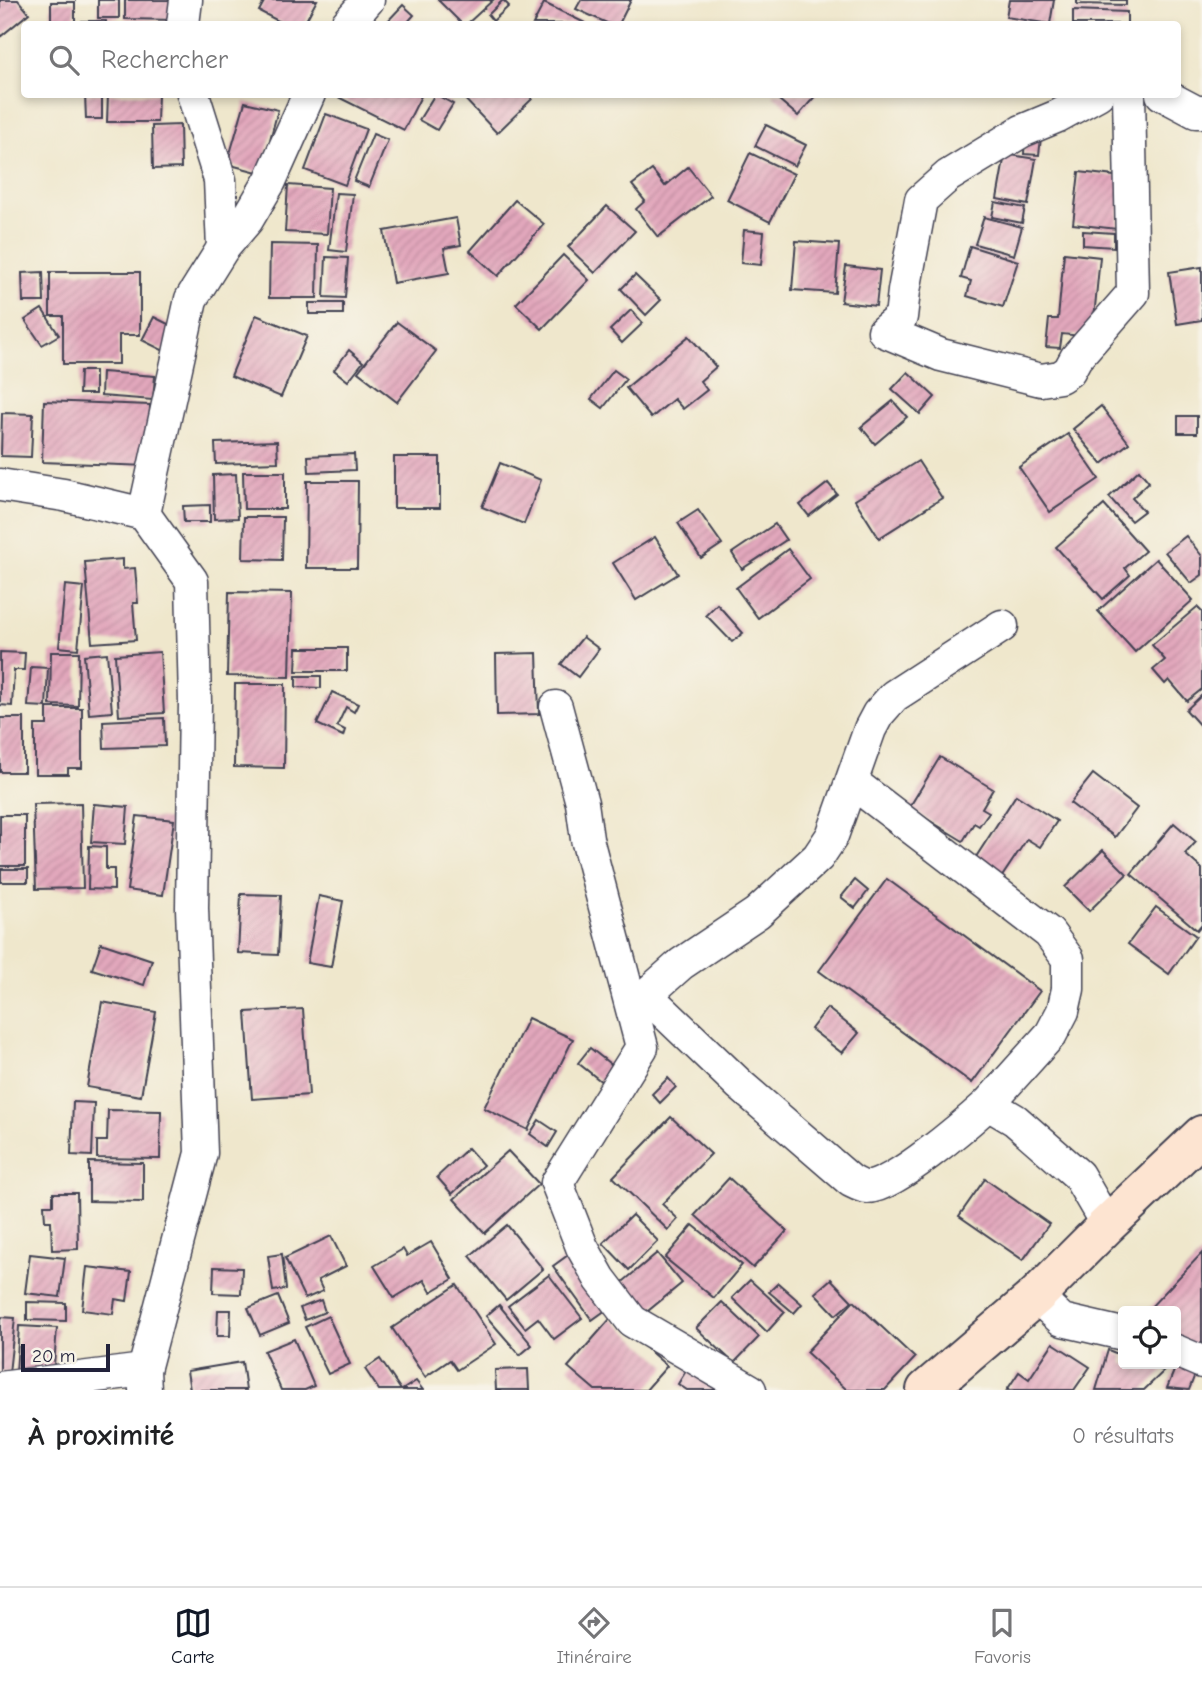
<!DOCTYPE html>
<html lang="fr">
<head>
<meta charset="utf-8">
<style>
	:root { --surface:#fff; --page:#f2f2f2; --text:#202124; --muted:#757577; --line:#e0e0e0; --accent:#111827 }
	body { margin:0; font-family:"Comic Neue",sans-serif; background:var(--page); color:var(--text) }
	.controls { position:absolute; right:21px; bottom:21px; display:grid; overflow:hidden; border-radius:7px; box-shadow:0 4px 10px #0003 }
	.controls button { width:63px; height:63px; display:grid; place-items:center; padding:0; border:0; border-bottom:2px solid var(--line); background:var(--surface); color:var(--text); font:35px sans-serif }
	.scale { position:absolute; left:21px; bottom:18px; width:89px; box-sizing:border-box; padding-left:7px; border:4px solid #22223b; border-top:0; font-size:19px; line-height:24px; white-space:nowrap; color:#22223b; -webkit-text-stroke:5px #f7f3e8; paint-order:stroke }
	.list { margin:0; padding:0; list-style:none }
	h2 { display:flex; justify-content:space-between; align-items:center; height:91px; margin:0; padding:0 28px; font-size:30px }
	h2 small { font-size:23px; font-weight:400; color:var(--muted) }
	.icon { flex:none; width:38px; height:38px; fill:none; stroke:currentColor; stroke-width:2; stroke-linecap:round; stroke-linejoin:round }
	.map { position:relative; flex:none; width:1202px; height:1390px; overflow:hidden }
	.search { position:absolute; background:var(--surface); box-shadow:0 4px 10px #0003; left:21px; right:21px; top:21px; height:77px; display:flex; align-items:center; gap:18px; box-sizing:border-box; padding:0 24px; border-radius:7px; color:var(--muted); font-size:26px }
	.sheet { height:196px; background:var(--surface) }
	nav { display:flex; justify-content:space-around; align-items:center; box-sizing:border-box; height:98px; border-top:2px solid var(--line); background:var(--surface); font-size:19px; color:var(--muted) }
	nav a { display:grid; justify-items:center; gap:4px }
	nav .on { color:var(--accent) }
	.map>svg:first-child { display:block }
</style>
</head>
<body>
<div class="map">
<svg width="1202" height="1390" viewBox="0 0 1202 1390">
	<defs>
		<pattern id="building-hatch" width="6" height="6" patternUnits="userSpaceOnUse" patternTransform="scale(1.75)"><rect width="6" height="6" fill="#e2a7bc"/><path d="M-1 1l2-2M0 6l6-6M5 7l2-2" fill="none" stroke="#c28fa2"/></pattern>
	</defs>
	<rect width="100%" height="100%" fill="#f7f3e8"/>
	<filter id="ink" filterUnits="userSpaceOnUse"><feTurbulence type="fractalNoise" baseFrequency=".0143" numOctaves="2"/><feDisplacementMap in="SourceGraphic" scale="14" xChannelSelector="R" yChannelSelector="G"/><feConvolveMatrix kernelMatrix="1 2 1 2 8 2 1 2 1" color-interpolation-filters="sRGB"/></filter>
	<filter id="wash" filterUnits="userSpaceOnUse"><feTurbulence type="fractalNoise" baseFrequency=".00686" numOctaves="4" result="noise"/><feDisplacementMap in="SourceGraphic" scale="28" xChannelSelector="R" yChannelSelector="G"/><feGaussianBlur stdDeviation="1.57" result="paint"/><feColorMatrix in="noise" values="0 0 0 0 0 0 0 0 0 0 0 0 0 0 0 0 0 1.4 0 .05"/><feComposite in="paint" operator="in"/></filter>
	<g filter="url(#wash)">
		<rect width="100%" height="100%" fill="#efe7cc"/>
		<g id="blocks">
			<g fill="url(#building-hatch)">
				<polygon points="0,0 18,0 29,13 0,37"/>
				<rect x="98" y="0" width="21" height="18"/>
				<polygon points="125,0 177,0 176,20 125,19"/>
				<polygon points="265,0 317,0 304,24 284,24 259,11"/>
				<polygon points="438,0 493,0 467,24 462,24"/>
				<polygon points="503,0 509,6 493,21 488,15"/>
				<polygon points="581,0 631,0 619,24 609,24 576,9"/>
				<polygon points="1009,0 1054,0 1050,24 1006,17"/>
				<polygon points="1077,0 1126,0 1126,5 1077,4"/>
				<rect x="51" y="2" width="24" height="22"/>
				<polygon points="544,3 587,24 533,24"/>
				<polygon points="403,5 414,15 406,24 385,24"/>
				<polygon points="1073,10 1127,12 1127,24 1073,24"/>
				<rect x="82" y="21" width="24" height="3"/>
				<polygon points="85,94 102,94 102,119 86,119"/>
				<polygon points="108,94 158,94 157,122 107,122"/>
				<polygon points="339,94 422,94 404,130 338,97"/>
				<polygon points="435,94 453,104 437,130 419,120"/>
				<polygon points="460,94 528,94 532,99 497,133"/>
				<polygon points="772,94 817,94 798,116"/>
				<polygon points="245,102 278,110 261,173 227,164"/>
				<polygon points="326,114 366,129 345,185 305,170"/>
				<polygon points="180,125 181,168 153,169 152,126"/>
				<polygon points="766,125 806,145 795,166 755,146"/>
				<polygon points="373,134 388,140 369,187 354,181"/>
				<polygon points="1025,137 1041,138 1039,155 1024,154"/>
				<polygon points="750,153 794,174 770,222 727,200"/>
				<polygon points="1005,154 1036,159 1028,205 997,199"/>
				<polygon points="688,167 711,196 658,237 636,209 645,201 632,185 652,170 665,186"/>
				<polygon points="1079,172 1123,177 1117,229 1073,224"/>
				<polygon points="288,185 330,188 327,234 285,232"/>
				<polygon points="336,193 353,194 346,252 329,250"/>
				<polygon points="515,200 544,224 498,276 470,251"/>
				<polygon points="995,202 1025,208 1022,223 992,217"/>
				<polygon points="607,206 635,231 595,273 568,247"/>
				<polygon points="984,217 1022,227 1014,255 975,244"/>
				<polygon points="456,218 461,245 444,248 449,273 393,283 384,231"/>
				<polygon points="744,230 764,232 761,265 741,263"/>
				<polygon points="1083,231 1114,233 1114,247 1083,245"/>
				<polygon points="796,241 839,244 835,293 792,290"/>
				<polygon points="270,244 318,245 317,298 269,298"/>
				<polygon points="970,246 1018,261 1003,307 967,296 971,281 961,278"/>
				<polygon points="1064,253 1100,257 1092,337 1062,334 1060,348 1046,347 1049,319 1058,319"/>
				<polygon points="563,255 589,280 542,329 516,304"/>
				<polygon points="326,257 348,258 345,298 324,297"/>
				<polygon points="846,266 880,270 876,306 841,302"/>
				<polygon points="1202,267 1202,320 1177,324 1169,272"/>
				<polygon points="43,272 44,302 23,302 22,273"/>
				<polygon points="50,272 140,272 140,335 119,335 119,364 63,364 63,316 50,316"/>
				<polygon points="635,275 661,300 646,315 621,289"/>
				<rect x="309" y="303" width="34" height="11"/>
				<polygon points="42,309 59,335 42,345 25,320"/>
				<polygon points="631,310 643,323 622,343 610,330"/>
				<polygon points="256,315 307,336 281,397 231,376"/>
				<polygon points="154,317 176,328 164,351 142,340"/>
				<polygon points="397,322 436,351 397,402 358,372"/>
				<polygon points="689,336 716,367 700,381 707,390 683,409 674,399 651,418 626,388"/>
				<polygon points="349,350 363,362 348,381 334,370"/>
				<polygon points="614,370 626,379 603,408 591,399"/>
				<polygon points="80,371 95,371 95,394 79,394"/>
				<polygon points="102,372 155,376 153,400 101,396"/>
				<polygon points="908,372 935,397 920,414 892,389"/>
				<polygon points="44,401 150,405 148,466 42,462"/>
				<polygon points="893,401 907,417 875,444 861,427"/>
				<polygon points="1101,406 1129,443 1102,464 1073,429"/>
				<polygon points="2,413 33,414 31,457 1,456"/>
				<rect x="1178" y="416" width="19" height="17"/>
				<polygon points="1068,434 1099,479 1050,512 1019,467"/>
				<polygon points="277,441 278,462 216,464 215,443"/>
				<polygon points="354,454 355,470 309,472 308,456"/>
				<rect x="394" y="457" width="46" height="51"/>
				<polygon points="918,461 942,498 879,538 855,500"/>
				<polygon points="500,463 541,480 524,524 482,507"/>
				<polygon points="1139,470 1149,482 1132,498 1144,511 1131,521 1109,497"/>
				<polygon points="243,472 285,472 285,509 244,509"/>
				<polygon points="236,474 238,518 214,519 213,475"/>
				<polygon points="307,481 358,481 357,568 306,568"/>
				<polygon points="828,483 837,494 809,516 800,505"/>
				<polygon points="210,505 210,522 184,522 183,506"/>
				<polygon points="1104,505 1145,551 1125,568 1130,575 1103,599 1056,547"/>
				<polygon points="698,510 722,544 701,558 678,523"/>
				<polygon points="244,517 283,517 282,560 243,559"/>
				<polygon points="775,524 786,540 742,569 732,553"/>
				<polygon points="1186,536 1202,556 1202,575 1191,583 1165,552"/>
				<polygon points="655,537 678,574 636,600 613,563"/>
				<polygon points="788,549 810,579 758,618 736,588"/>
				<polygon points="123,559 123,569 135,568 138,603 133,603 136,640 92,643 85,562"/>
				<polygon points="1156,559 1193,600 1135,652 1098,611"/>
				<polygon points="65,585 84,587 78,649 59,647"/>
				<polygon points="229,592 292,593 290,677 227,676"/>
				<polygon points="717,604 743,633 732,642 706,615"/>
				<polygon points="1197,607 1202,612 1202,689 1187,701 1169,680 1165,684 1153,670 1165,660 1152,645"/>
				<polygon points="583,637 599,649 578,677 561,664"/>
				<polygon points="297,648 347,648 347,671 296,671"/>
				<polygon points="0,652 25,653 24,670 14,670 12,706 0,705"/>
				<polygon points="51,652 79,652 78,706 50,705"/>
				<polygon points="160,652 164,713 119,716 115,655"/>
				<polygon points="107,653 112,712 89,714 84,655"/>
				<polygon points="537,653 539,714 497,715 496,654"/>
				<polygon points="31,667 48,668 46,707 28,706"/>
				<polygon points="296,676 321,676 321,688 296,687"/>
				<polygon points="235,684 285,684 284,768 234,767"/>
				<polygon points="332,692 358,704 354,712 346,707 337,726 345,730 343,736 317,724"/>
				<polygon points="1202,695 1202,728 1186,710"/>
				<polygon points="47,708 82,708 82,768 68,768 68,774 35,774 35,725 47,725"/>
				<rect x="0" y="718" width="24" height="54"/>
				<polygon points="164,718 165,746 104,748 103,721"/>
				<polygon points="940,757 993,789 982,808 989,812 979,826 974,823 963,841 909,808"/>
				<polygon points="1093,774 1137,808 1115,837 1070,803"/>
				<polygon points="1016,795 1057,821 1040,847 1027,839 1001,878 974,860"/>
				<polygon points="81,803 83,888 36,889 33,804"/>
				<polygon points="94,804 128,807 125,844 91,842"/>
				<rect x="0" y="815" width="25" height="51"/>
				<polygon points="137,816 174,820 163,895 127,890"/>
				<polygon points="1174,823 1196,842 1185,854 1202,869 1202,924 1197,930 1131,874"/>
				<polygon points="89,846 106,847 106,869 114,869 114,890 88,889"/>
				<polygon points="1103,850 1127,874 1089,911 1065,887"/>
				<rect x="1" y="869" width="27" height="13"/>
				<polygon points="887,879 1040,991 972,1083 819,971"/>
				<polygon points="855,880 868,891 855,908 841,897"/>
				<polygon points="241,894 281,895 278,955 238,953"/>
				<polygon points="319,896 343,901 331,967 307,963"/>
				<polygon points="1156,907 1196,936 1169,974 1128,944"/>
				<polygon points="101,943 152,960 144,985 92,969"/>
				<polygon points="102,1002 156,1012 141,1096 87,1087"/>
				<polygon points="827,1008 859,1033 842,1053 811,1029"/>
				<polygon points="303,1009 309,1095 252,1099 246,1012"/>
				<polygon points="528,1018 573,1039 528,1130 484,1108"/>
				<polygon points="590,1048 614,1067 602,1082 578,1063"/>
				<polygon points="668,1078 676,1087 660,1103 652,1094"/>
				<polygon points="73,1102 94,1103 92,1156 71,1155"/>
				<polygon points="108,1110 161,1111 160,1159 97,1158 97,1141 107,1141"/>
				<polygon points="671,1117 711,1154 662,1204 678,1219 668,1230 613,1177"/>
				<polygon points="539,1120 557,1132 548,1147 530,1134"/>
				<polygon points="468,1148 483,1165 452,1194 437,1177"/>
				<polygon points="508,1151 539,1184 485,1233 454,1199"/>
				<polygon points="89,1162 143,1163 143,1202 89,1201"/>
				<polygon points="729,1178 787,1231 753,1268 695,1215"/>
				<polygon points="985,1179 1049,1224 1023,1260 959,1216"/>
				<polygon points="53,1193 77,1193 78,1249 52,1250 51,1221 45,1221 44,1205 53,1205"/>
				<polygon points="632,1215 658,1241 629,1270 603,1243"/>
				<polygon points="507,1225 543,1269 506,1300 470,1256"/>
				<polygon points="693,1225 742,1265 714,1298 665,1258"/>
				<polygon points="331,1236 346,1266 318,1280 323,1291 305,1299 285,1258"/>
				<polygon points="431,1242 453,1279 431,1292 424,1280 394,1298 374,1266 403,1249 407,1256"/>
				<polygon points="571,1253 610,1307 592,1320 553,1266"/>
				<polygon points="657,1253 682,1283 643,1315 618,1286"/>
				<polygon points="1202,1253 1202,1344 1198,1348 1176,1338 1176,1311 1147,1311"/>
				<polygon points="30,1254 65,1258 60,1297 25,1293"/>
				<polygon points="282,1254 286,1289 273,1291 268,1256"/>
				<polygon points="87,1267 131,1272 127,1301 115,1299 113,1314 82,1310"/>
				<polygon points="214,1267 242,1268 241,1294 213,1293"/>
				<polygon points="549,1275 582,1318 554,1339 538,1318 525,1328 508,1306"/>
				<polygon points="831,1279 852,1301 836,1315 815,1293"/>
				<polygon points="750,1280 785,1312 767,1332 732,1298"/>
				<polygon points="778,1283 802,1304 794,1313 769,1292"/>
				<polygon points="457,1285 496,1344 457,1370 450,1360 425,1377 392,1328"/>
				<polygon points="278,1296 289,1323 260,1335 248,1308"/>
				<polygon points="321,1300 325,1312 305,1320 300,1308"/>
				<polygon points="854,1301 915,1358 885,1390 847,1390 806,1352"/>
				<polygon points="27,1302 66,1303 66,1321 27,1320"/>
				<polygon points="722,1302 759,1337 734,1363 696,1328"/>
				<polygon points="499,1305 532,1345 520,1355 486,1316"/>
				<polygon points="218,1310 231,1310 230,1336 217,1336"/>
				<polygon points="328,1316 350,1364 328,1374 305,1327"/>
				<polygon points="0,1317 15,1318 9,1373 0,1372"/>
				<polygon points="611,1318 667,1366 646,1390 595,1390 568,1367"/>
				<polygon points="19,1326 57,1328 53,1377 16,1374"/>
				<polygon points="294,1339 314,1386 305,1390 281,1390 264,1351"/>
				<polygon points="1053,1343 1090,1367 1074,1390 1007,1390 1019,1372 1029,1379"/>
				<polygon points="1108,1350 1123,1356 1123,1364 1144,1364 1164,1371 1144,1390 1096,1390"/>
				<polygon points="380,1359 401,1390 379,1390 365,1369"/>
				<polygon points="692,1361 734,1390 687,1390 678,1384"/>
				<polygon points="1178,1361 1197,1369 1189,1390 1167,1388"/>
				<polygon points="242,1362 246,1390 190,1390 187,1371"/>
				<polygon points="528,1369 529,1390 496,1390 495,1370"/>
				<polygon points="416,1381 423,1390 402,1390"/>
			</g>
		</g>
	</g>
	<g filter="url(#ink)">
		<use href="#blocks" fill-opacity="0" stroke="#414051" stroke-width="2"/>
		<g fill="none" stroke-linecap="round" stroke-linejoin="round">
			<defs>
				<g id="street">
					<polyline points="183,24 186,0"/>
					<polyline points="347,24 368,0"/>
					<polyline points="193,94 220,180 223,248"/>
					<polyline points="1098,94 1058,116 1022,131 948,176 921,200 904,291 901,317 884,331 941,355 1041,380 1060,377 1069,371 1076,358 1133,293 1129,94"/>
					<polyline points="1162,94 1196,112 1202,112"/>
					<polyline points="0,485 64,495 144,514 192,581 195,702 192,908 201,1153 144,1370 145,1390"/>
					<polyline points="144,514 191,299 223,248 247,220 270,181 309,94"/>
					<path d="M1002,626L894,696L878,714L870,729L832,836L818,857L757,913L681,964L646,995L740,1085L851,1181C855,1183 862,1187 867,1187C891,1189 968,1122 988,1104L1015,1120L1078,1175L1107,1225"/>
					<polyline points="556,707 582,803 587,839 642,1047 557,1183 582,1247 600,1279 632,1321 750,1390"/>
					<polyline points="852,782 1049,933 1068,959 1068,989 1063,1011 1051,1034 988,1104"/>
					<polyline points="1036,1296 1062,1320 1123,1334"/>
					<polyline points="1176,1351 1202,1362"/>
					<polyline points="0,1388 144,1370"/>
				</g>
				<polyline id="secondary" points="926,1390 1036,1296 1107,1225 1202,1135"/>
			</defs>
			<use href="#street" stroke="#414051" stroke-width="35"/>
			<use href="#secondary" stroke="#414051" stroke-width="42"/>
			<use href="#street" stroke="#fff" stroke-width="32"/>
			<use href="#secondary" stroke="#fde4d1" stroke-width="38"/>
		</g>
	</g>
</svg>
<div class="controls">
<button><svg class="icon" aria-label="locate" viewBox="0 0 24 24"><circle cx="12" cy="12" r="6"/><path d="M12 2v4M12 18v4M2 12h4M18 12h4"/></svg></button>
</div>
<div class="scale">20 m</div>
<div class="search"><svg class="icon" aria-label="search" viewBox="0 0 24 24"><circle cx="10" cy="10" r="6"/><path d="M15 15l6 6"/></svg>Rechercher</div>
</div>
<section class="sheet">
<h2>À proximité<small>0 résultats</small></h2>
<ul class="list">
</ul>
</section>
<nav>
<a class="on"><svg class="icon" aria-label="map" viewBox="0 0 24 24"><path d="M3 6l6-2 6 2 6-2v14l-6 2-6-2-6 2zM9 4v14M15 6v14"/></svg>Carte</a>
<a><svg class="icon" aria-label="directions" viewBox="0 0 24 24"><path d="M12 3l9 9-9 9-9-9zM9 14v-3h6M13 9l2 2-2 2"/></svg>Itinéraire</a>
<a><svg class="icon" aria-label="saved" viewBox="0 0 24 24"><path d="M7 4h10v16l-5-4-5 4z"/></svg>Favoris</a>
</nav>
</body>
</html>
